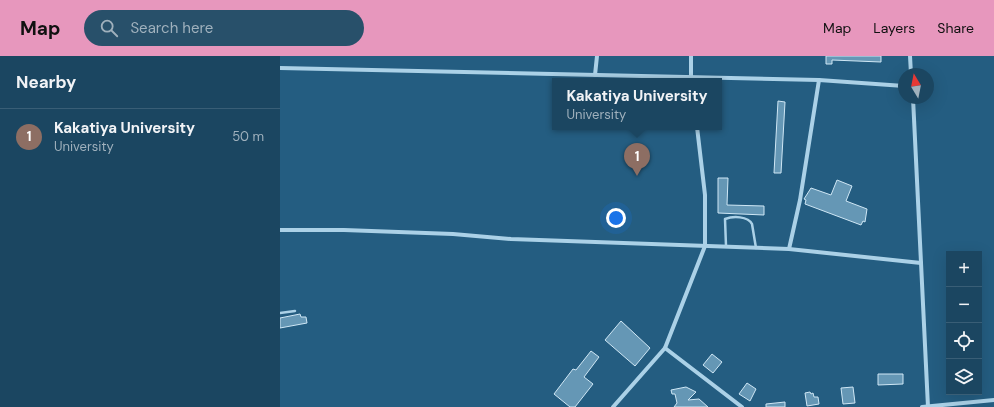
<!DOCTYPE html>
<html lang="en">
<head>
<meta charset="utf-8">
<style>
	:root { --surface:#1b4661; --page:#28506a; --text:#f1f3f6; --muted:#a0b1bd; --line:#395e76; --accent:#e797bd }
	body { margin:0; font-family:"DM Sans",sans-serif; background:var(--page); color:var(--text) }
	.controls { position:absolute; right:12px; bottom:12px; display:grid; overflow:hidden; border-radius:0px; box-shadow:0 4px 16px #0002 }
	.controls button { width:36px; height:36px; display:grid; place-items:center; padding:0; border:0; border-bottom:1px solid var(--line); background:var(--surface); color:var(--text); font:20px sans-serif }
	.compass { position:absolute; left:618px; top:12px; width:36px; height:36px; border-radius:50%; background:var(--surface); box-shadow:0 4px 16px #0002; rotate:350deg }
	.you { position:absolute; left:336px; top:162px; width:14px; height:14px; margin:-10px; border:3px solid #fff; border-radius:50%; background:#1a73e8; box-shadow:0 0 0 6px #1a73e833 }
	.badge { display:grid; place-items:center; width:26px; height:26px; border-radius:50%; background:var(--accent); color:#fff; font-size:13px; font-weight:700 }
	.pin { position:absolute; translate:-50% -33px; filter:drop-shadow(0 1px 2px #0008) }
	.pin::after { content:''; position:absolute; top:21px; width:14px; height:12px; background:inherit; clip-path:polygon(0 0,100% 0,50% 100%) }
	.popup { position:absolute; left:272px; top:22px; width:170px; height:52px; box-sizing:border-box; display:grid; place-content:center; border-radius:0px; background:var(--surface); filter:drop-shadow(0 1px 3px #0005); font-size:13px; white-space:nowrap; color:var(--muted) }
	.popup b { font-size:15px; color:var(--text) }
	.popup::after { content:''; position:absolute; left:50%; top:100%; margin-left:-8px; border:8px solid transparent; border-top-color:var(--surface) }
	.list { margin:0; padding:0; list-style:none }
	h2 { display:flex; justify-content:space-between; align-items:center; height:52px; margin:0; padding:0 16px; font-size:17px }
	h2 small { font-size:13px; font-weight:400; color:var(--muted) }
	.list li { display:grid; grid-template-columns:26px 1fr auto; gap:12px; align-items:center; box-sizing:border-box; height:56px; padding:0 16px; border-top:1px solid var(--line) }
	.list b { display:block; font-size:15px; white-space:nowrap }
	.list p { margin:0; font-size:13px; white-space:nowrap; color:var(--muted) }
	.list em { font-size:13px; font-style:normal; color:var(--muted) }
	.icon { flex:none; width:22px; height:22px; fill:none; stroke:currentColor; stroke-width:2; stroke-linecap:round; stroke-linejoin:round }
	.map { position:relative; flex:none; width:714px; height:351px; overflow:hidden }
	header { display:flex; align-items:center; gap:24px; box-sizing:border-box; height:56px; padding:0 20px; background:var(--accent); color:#111 }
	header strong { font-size:19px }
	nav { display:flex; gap:22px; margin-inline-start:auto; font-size:14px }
	.search { width:280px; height:36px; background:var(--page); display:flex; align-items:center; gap:10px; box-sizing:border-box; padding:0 14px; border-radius:22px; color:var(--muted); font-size:15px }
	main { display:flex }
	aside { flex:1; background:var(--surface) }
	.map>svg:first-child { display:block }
</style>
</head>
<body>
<header>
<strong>Map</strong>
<div class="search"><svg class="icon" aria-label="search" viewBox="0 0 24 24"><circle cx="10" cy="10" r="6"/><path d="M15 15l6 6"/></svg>Search here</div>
<nav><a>Map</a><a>Layers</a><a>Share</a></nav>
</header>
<main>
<aside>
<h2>Nearby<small></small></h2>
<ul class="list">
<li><span class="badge" style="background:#8d6e63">1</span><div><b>Kakatiya University</b><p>University</p></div><em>50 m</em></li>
</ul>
</aside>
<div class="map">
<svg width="714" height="351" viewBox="0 0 714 351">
	<rect width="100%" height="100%" fill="#245d81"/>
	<g fill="#6597b5" stroke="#cfe7f5">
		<polygon points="546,0 601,0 601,6 552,4 552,8 546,8"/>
		<polygon points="498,45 505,46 501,117 494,117"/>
		<polygon points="438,122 448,122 447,149 484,150 484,159 438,157"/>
		<polygon points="557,124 572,130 566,145 587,153 585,166 583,165 581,169 525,148 526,144 524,143 531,132 551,139"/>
		<polygon points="20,258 21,261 26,261 27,267 0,272 0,262"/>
		<polygon points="341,265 370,292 355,310 325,284"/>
		<polygon points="311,295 319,301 304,321 313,328 295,351 290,351 274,338 293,313 296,314"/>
		<polygon points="432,298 442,306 433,317 423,309"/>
		<polygon points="598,318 623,318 623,328 598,329"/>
		<polygon points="467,327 476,333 470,345 459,338"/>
		<polygon points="406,331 416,336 408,344 419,343 428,351 394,351 397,347 395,338 392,338 391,334"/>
		<polygon points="573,331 575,347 563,348 561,332"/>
		<polygon points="530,336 531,338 533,337 534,341 538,341 539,348 527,350 525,337"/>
		<polygon points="505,346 505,351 486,351 486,348"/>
	</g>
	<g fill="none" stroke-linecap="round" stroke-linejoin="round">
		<g stroke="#abd1e7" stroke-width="2.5">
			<path d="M446,190L445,163C453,160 468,160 472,168L476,192"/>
			<polyline points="0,257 15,255"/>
		</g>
		<g stroke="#abd1e7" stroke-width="4">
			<polyline points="411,0 411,25"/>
			<polyline points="630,0 631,18"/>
			<polyline points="0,12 539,24 624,30"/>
			<polyline points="315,19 317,0"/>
			<polyline points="633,42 648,351"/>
			<polyline points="0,174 64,174 173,178 231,183 509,193 641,207"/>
			<polyline points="509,193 520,144 539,24"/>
			<polyline points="385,292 462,351"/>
			<polyline points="333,351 385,292 425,190 425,139 417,71"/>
			<polyline points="642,351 714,344"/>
		</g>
	</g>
</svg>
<div class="controls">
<button>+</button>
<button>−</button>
<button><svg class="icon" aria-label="locate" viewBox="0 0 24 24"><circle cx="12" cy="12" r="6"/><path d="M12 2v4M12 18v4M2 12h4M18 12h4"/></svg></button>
<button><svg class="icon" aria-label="layers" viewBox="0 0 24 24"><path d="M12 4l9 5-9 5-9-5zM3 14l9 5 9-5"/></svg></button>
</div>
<svg class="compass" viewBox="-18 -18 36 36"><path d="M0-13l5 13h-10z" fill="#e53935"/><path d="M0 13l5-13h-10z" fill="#a0b1bd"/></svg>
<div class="you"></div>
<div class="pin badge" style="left:357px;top:120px;background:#8d6e63">1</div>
<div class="popup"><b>Kakatiya University</b>University</div>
</div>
</main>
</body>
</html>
